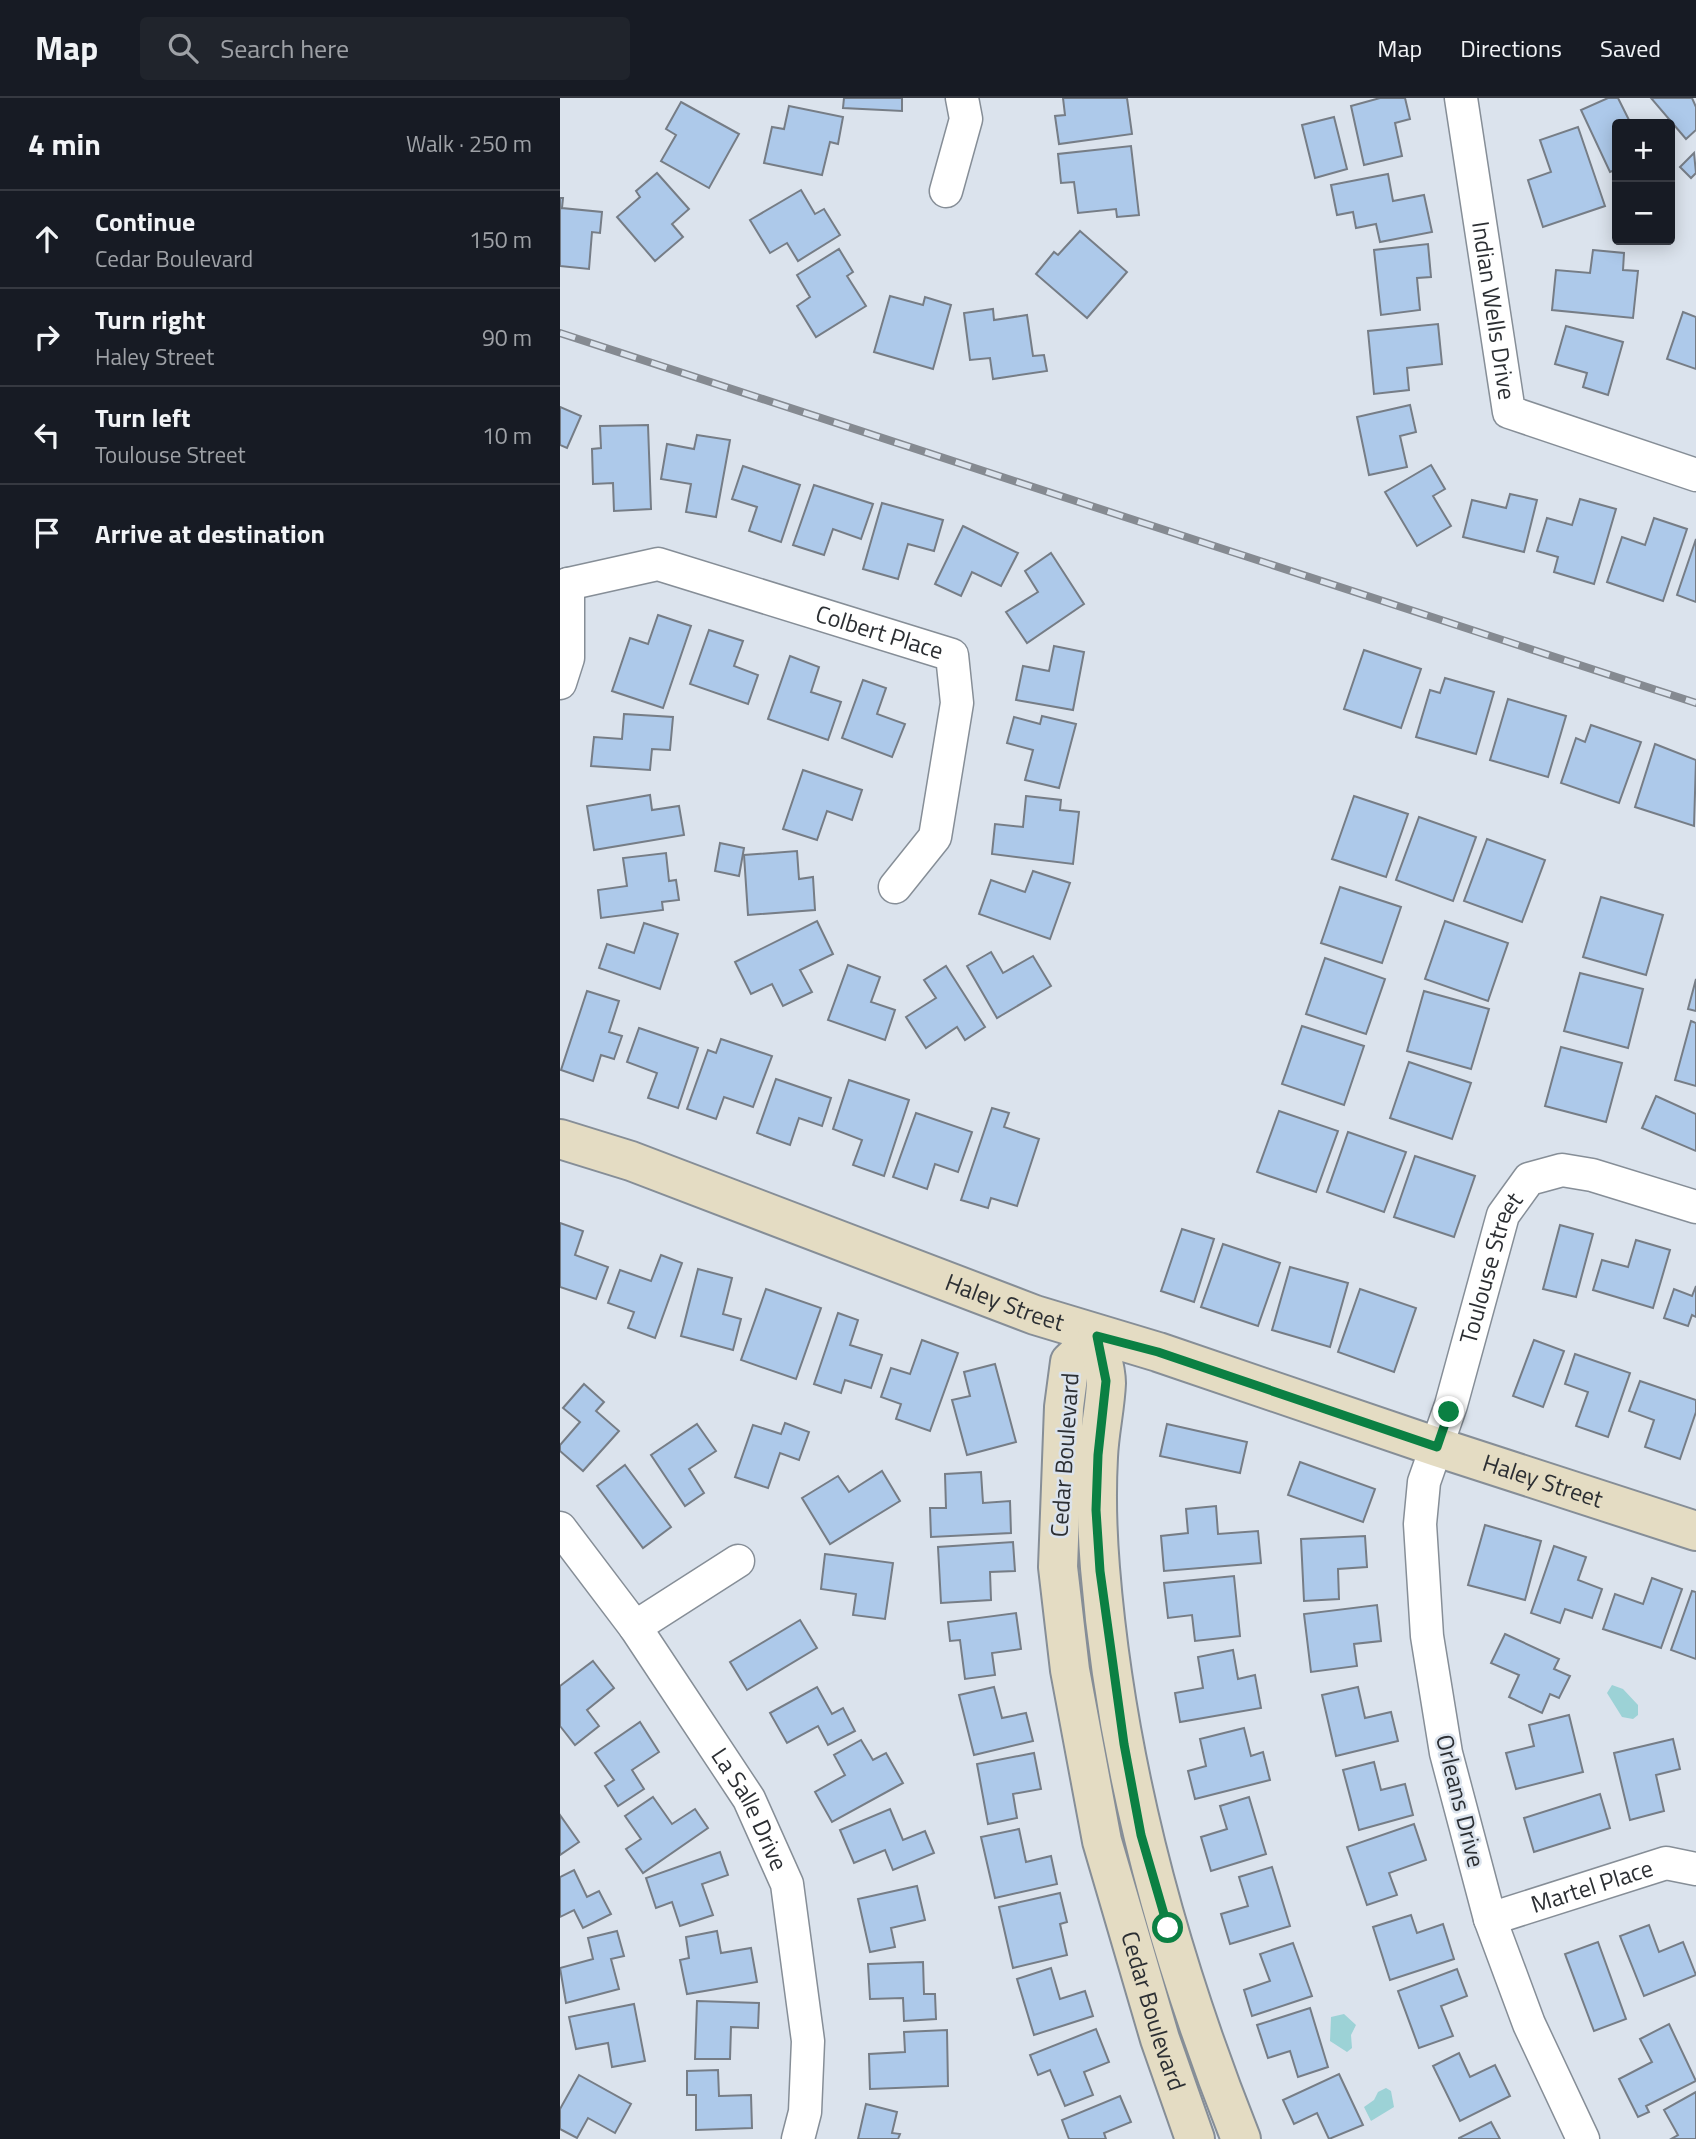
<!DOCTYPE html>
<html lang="en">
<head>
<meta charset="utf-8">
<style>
	:root { --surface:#171b24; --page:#20242c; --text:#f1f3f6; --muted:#9ea1a6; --line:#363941 }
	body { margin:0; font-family:"Titillium Web",sans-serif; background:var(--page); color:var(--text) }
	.controls { position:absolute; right:21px; top:21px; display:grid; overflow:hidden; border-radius:7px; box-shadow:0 4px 18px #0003 }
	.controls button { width:63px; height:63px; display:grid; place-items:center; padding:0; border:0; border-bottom:2px solid var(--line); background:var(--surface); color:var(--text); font:35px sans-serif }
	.stop { position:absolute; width:21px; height:21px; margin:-16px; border:5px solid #0b8043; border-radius:50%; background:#fff }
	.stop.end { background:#0b8043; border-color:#fff; box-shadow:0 2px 7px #0008 }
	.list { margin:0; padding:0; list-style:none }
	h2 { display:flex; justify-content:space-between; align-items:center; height:91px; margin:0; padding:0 28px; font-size:30px }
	h2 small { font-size:23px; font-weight:400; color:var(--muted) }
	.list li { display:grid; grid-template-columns:46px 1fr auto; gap:21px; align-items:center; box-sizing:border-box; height:98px; padding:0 28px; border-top:2px solid var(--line) }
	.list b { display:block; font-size:26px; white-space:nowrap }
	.list p { margin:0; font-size:23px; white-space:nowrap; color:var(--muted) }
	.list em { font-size:23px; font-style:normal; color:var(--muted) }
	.icon { flex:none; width:38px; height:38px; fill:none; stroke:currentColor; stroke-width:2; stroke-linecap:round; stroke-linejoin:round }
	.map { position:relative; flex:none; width:1136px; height:2041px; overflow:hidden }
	header { display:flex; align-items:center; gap:42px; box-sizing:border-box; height:98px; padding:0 35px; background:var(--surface); border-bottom:2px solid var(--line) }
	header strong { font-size:33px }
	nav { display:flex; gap:38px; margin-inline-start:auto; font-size:24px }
	.search { width:490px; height:63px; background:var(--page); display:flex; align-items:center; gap:18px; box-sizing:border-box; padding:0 24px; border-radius:7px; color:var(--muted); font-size:26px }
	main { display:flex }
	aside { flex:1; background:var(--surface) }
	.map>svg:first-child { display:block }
</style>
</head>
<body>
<header>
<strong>Map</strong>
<div class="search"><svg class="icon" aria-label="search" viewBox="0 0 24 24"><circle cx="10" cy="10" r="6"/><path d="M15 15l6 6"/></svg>Search here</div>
<nav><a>Map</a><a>Directions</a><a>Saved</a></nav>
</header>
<main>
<aside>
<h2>4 min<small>Walk · 250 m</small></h2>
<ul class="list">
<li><svg class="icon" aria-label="ahead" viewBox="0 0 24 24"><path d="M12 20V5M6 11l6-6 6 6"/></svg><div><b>Continue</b><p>Cedar Boulevard</p></div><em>150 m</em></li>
<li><svg class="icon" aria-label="right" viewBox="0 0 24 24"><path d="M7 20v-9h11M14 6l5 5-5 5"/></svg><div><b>Turn right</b><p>Haley Street</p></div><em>90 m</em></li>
<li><svg class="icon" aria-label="left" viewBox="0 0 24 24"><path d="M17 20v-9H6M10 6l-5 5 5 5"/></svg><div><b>Turn left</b><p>Toulouse Street</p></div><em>10 m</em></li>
<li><svg class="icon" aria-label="arrive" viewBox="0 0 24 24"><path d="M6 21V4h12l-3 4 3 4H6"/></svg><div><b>Arrive at destination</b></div></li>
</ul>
</aside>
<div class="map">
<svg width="1136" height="2041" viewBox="0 0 1136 2041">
	<rect width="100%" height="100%" fill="#dbe3ed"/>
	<g fill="#9cd2d6">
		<polygon points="1052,1587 1063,1591 1078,1607 1078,1617 1073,1621 1062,1619 1047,1595"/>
		<polygon points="784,1916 796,1927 791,1937 792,1950 787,1954 770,1943 771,1919"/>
		<polygon points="826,1990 831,1993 834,2009 811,2023 804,2009 814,2002 818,1994"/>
	</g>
	<g fill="#adc9ea" stroke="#767d86" stroke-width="2">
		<polygon points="284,0 342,0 342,13 283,10"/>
		<polygon points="503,0 567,0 572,36 499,46 495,18 505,17"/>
		<polygon points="820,0 845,0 850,21 835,25 842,58 804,67 791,8"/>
		<polygon points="1048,0 1058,0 1071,26 1057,26 1057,71 1050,74 1021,12"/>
		<polygon points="1091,0 1132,0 1136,9 1136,32 1126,41"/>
		<polygon points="121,4 179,36 149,90 101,63 116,37 106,31"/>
		<polygon points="229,8 283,19 278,46 270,44 262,77 204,65 212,29 224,31"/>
		<polygon points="774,19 787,71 755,80 742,27"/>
		<polygon points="1018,29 1045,108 983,129 968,82 991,74 980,42"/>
		<polygon points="571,48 579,117 557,119 556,111 518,115 514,84 501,85 498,56"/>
		<polygon points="1134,55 1136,75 1131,80 1120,69"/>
		<polygon points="97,75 129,111 112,126 123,139 95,163 57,119 80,99 76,93"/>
		<polygon points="828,76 833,103 864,97 872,134 820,144 816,126 796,130 793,114 777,117 771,87"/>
		<polygon points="241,92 255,116 264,111 280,137 238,163 227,145 210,155 190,122"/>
		<polygon points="0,100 3,100 2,110 42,114 40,135 32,134 29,171 0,168"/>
		<polygon points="520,133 567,174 527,220 476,176 494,154 498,157"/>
		<polygon points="868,146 871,179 857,180 860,212 821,217 814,152"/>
		<polygon points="279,151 293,174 287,178 306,208 256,239 237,208 250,199 237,177"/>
		<polygon points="1033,152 1064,155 1063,172 1078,173 1073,220 992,212 996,172 1030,175"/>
		<polygon points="330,198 363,207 365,199 391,207 373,271 314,254"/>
		<polygon points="433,211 434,222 467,217 473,258 484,257 487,273 433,281 430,260 410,262 404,215"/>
		<polygon points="1123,214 1136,219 1136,271 1107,261"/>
		<polygon points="878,226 882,266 847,270 849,292 814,296 808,233"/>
		<polygon points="1006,228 1063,244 1048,297 1023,289 1027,275 995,266"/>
		<polygon points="850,307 856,334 840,338 847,369 809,377 797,319"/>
		<polygon points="0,309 21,318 7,350 0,347"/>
		<polygon points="88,327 91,411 54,413 53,385 33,386 32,351 41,350 40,328"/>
		<polygon points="137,337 170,342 156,419 126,414 131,386 101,381 107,346 134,351"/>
		<polygon points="871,367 885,391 873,398 891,428 857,448 825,394"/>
		<polygon points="183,368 240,387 221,444 189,433 197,409 172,401"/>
		<polygon points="254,387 313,406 301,441 273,431 264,457 233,447"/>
		<polygon points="950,396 977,402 964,454 903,439 912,402 946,410"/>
		<polygon points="1020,401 1056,411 1034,486 994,474 998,459 977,453 987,420 1012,427"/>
		<polygon points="322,405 383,422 374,453 348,446 338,481 303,471"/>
		<polygon points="1094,420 1127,431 1103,503 1047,484 1062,439 1085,447"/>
		<polygon points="403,428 458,455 441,488 412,474 401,498 375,486"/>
		<polygon points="1136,441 1136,504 1117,497"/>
		<polygon points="491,455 524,506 467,545 446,514 478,494 465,473"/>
		<polygon points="98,517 131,528 103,610 52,593 70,540 88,546"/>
		<polygon points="149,532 183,543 174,568 198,577 188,606 130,586"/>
		<polygon points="494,548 524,554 513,612 456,602 463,568 489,573"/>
		<polygon points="804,552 861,571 841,630 784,611"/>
		<polygon points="230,558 259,569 251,594 281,604 268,642 208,621"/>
		<polygon points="885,580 934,594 916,656 856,639 870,592 880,595"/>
		<polygon points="303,582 326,590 317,616 345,626 332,659 282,640"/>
		<polygon points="948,601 1006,618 988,679 930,662"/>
		<polygon points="64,616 113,619 110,652 92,651 90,672 31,668 34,639 62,641"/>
		<polygon points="482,618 516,626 499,690 465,682 473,652 447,645 454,619 480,626"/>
		<polygon points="1031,627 1081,644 1059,705 1001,685 1016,640 1025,644"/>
		<polygon points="1095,646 1136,662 1134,728 1075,709"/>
		<polygon points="243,672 302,692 292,722 267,713 257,742 223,731"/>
		<polygon points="90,697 92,712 119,708 124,737 34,752 27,708"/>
		<polygon points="466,698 501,702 500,712 519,714 513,766 432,756 435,726 463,729"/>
		<polygon points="794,698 848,716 826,779 772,761"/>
		<polygon points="859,719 916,739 893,803 836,782"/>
		<polygon points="927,741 985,762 962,824 904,803"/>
		<polygon points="160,745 184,750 179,778 155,773"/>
		<polygon points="237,753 239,781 253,779 255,812 188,817 184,757"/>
		<polygon points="106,755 109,783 116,782 119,802 102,804 103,812 41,820 38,792 67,788 63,760"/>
		<polygon points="473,773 510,785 490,841 419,816 431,782 465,794"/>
		<polygon points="780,789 841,809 822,865 761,845"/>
		<polygon points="1041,799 1103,817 1086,877 1023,859"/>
		<polygon points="257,823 273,856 240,872 252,894 223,908 212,886 191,896 175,864"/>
		<polygon points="885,823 948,845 928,903 865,881"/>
		<polygon points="84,825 118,836 100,891 39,870 47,846 74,855"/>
		<polygon points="431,854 443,875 473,858 491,888 437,920 407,868"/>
		<polygon points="765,860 825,881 806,936 746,916"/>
		<polygon points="288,867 320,879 311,904 335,912 325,942 268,922"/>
		<polygon points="386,868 425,929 405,942 397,929 366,950 346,919 376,900 364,882"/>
		<polygon points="1020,875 1083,891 1068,950 1004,933"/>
		<polygon points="1136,881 1136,913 1128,911"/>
		<polygon points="27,893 59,903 49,934 62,938 54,961 41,957 33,983 1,972"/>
		<polygon points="864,893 929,911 911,971 847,953"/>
		<polygon points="1131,923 1136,925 1136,988 1115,982"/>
		<polygon points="742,928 804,948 784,1007 722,986"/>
		<polygon points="79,930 138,950 118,1010 88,1000 97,975 67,964"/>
		<polygon points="161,941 212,958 193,1009 164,999 156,1021 127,1011 148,952 156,955"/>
		<polygon points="1001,949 1062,965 1046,1024 985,1008"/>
		<polygon points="849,964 911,985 892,1041 830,1020"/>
		<polygon points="216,981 271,1000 262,1028 239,1020 230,1047 197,1035"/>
		<polygon points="289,982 349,1002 324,1078 293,1067 302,1042 273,1031"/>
		<polygon points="1096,998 1136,1016 1136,1053 1082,1030"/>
		<polygon points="432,1010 449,1015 444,1029 479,1041 457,1108 431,1100 428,1110 401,1102"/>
		<polygon points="719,1013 778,1033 756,1094 697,1074"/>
		<polygon points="356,1015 412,1034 398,1074 375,1066 367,1091 333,1079"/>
		<polygon points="788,1034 846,1054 824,1114 767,1094"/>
		<polygon points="855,1058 915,1078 894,1139 834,1119"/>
		<polygon points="0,1125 23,1133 15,1157 48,1169 36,1201 0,1189"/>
		<polygon points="1000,1127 1033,1136 1016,1199 983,1191"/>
		<polygon points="622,1131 654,1141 634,1204 601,1193"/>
		<polygon points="1076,1142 1110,1152 1093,1210 1033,1192 1042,1162 1068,1169"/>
		<polygon points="663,1146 720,1165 698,1228 641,1209"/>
		<polygon points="101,1157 122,1165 95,1240 68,1230 74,1214 48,1205 60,1172 91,1183"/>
		<polygon points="730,1169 788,1185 770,1249 712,1232"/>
		<polygon points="138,1171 172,1180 163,1216 181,1221 173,1252 121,1238"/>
		<polygon points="1136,1188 1136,1219 1132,1217 1128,1228 1104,1220 1114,1191 1132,1198"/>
		<polygon points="206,1191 261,1210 236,1281 181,1262"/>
		<polygon points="800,1191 856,1210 834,1274 778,1254"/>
		<polygon points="278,1215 298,1222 290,1247 322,1257 311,1290 285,1282 281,1295 254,1286"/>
		<polygon points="362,1242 398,1255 370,1333 336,1321 341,1306 321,1299 331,1270 350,1276"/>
		<polygon points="974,1242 1004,1253 983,1309 953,1298"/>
		<polygon points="1015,1256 1070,1275 1048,1339 1016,1328 1028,1294 1005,1286"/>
		<polygon points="435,1266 456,1344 407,1357 392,1302 410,1298 404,1274"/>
		<polygon points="1080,1283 1136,1302 1136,1314 1120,1361 1085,1349 1094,1322 1069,1313"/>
		<polygon points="24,1286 44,1304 36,1313 59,1333 23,1373 0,1353 0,1347 20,1324 3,1310"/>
		<polygon points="225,1325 249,1334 239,1362 220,1355 208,1390 175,1379 193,1327 221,1336"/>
		<polygon points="137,1326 156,1353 129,1371 144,1395 125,1408 91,1357"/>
		<polygon points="607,1326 687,1344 680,1375 600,1358"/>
		<polygon points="740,1364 815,1391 803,1424 728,1397"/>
		<polygon points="65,1367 111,1429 83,1450 37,1388"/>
		<polygon points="322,1373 340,1403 270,1446 242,1400 278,1378 289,1394"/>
		<polygon points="421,1374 423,1405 450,1403 451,1435 371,1439 370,1410 386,1410 385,1376"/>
		<polygon points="656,1408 658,1436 698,1433 701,1465 604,1473 601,1438 628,1435 626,1411"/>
		<polygon points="925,1427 981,1443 965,1502 908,1487"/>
		<polygon points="805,1438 807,1469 778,1471 779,1501 744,1503 741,1441"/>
		<polygon points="453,1444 455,1473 430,1474 431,1502 381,1505 378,1449"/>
		<polygon points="994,1448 1026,1459 1018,1482 1042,1491 1032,1520 1005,1511 1000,1525 971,1515"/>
		<polygon points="265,1456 333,1465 325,1521 293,1517 296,1496 261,1491"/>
		<polygon points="674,1478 680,1538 635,1543 632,1517 608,1520 604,1485"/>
		<polygon points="1092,1480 1122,1491 1101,1550 1043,1531 1055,1496 1083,1506"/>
		<polygon points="1132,1493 1136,1494 1136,1561 1111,1552"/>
		<polygon points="817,1507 821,1543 794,1546 797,1568 751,1574 744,1516"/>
		<polygon points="456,1515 461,1551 432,1555 435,1577 405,1581 400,1542 390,1543 388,1524"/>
		<polygon points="240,1522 257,1550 187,1592 170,1564"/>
		<polygon points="945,1536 999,1561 994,1571 1010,1578 999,1600 990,1596 982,1615 949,1599 959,1577 931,1565"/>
		<polygon points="673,1552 678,1581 695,1577 701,1610 620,1624 615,1595 643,1590 638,1559"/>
		<polygon points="33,1563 54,1590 27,1612 39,1628 15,1647 0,1628 0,1588"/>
		<polygon points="257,1589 272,1616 283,1610 295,1633 268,1647 258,1628 227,1645 210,1615"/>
		<polygon points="434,1589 442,1620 466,1615 473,1643 414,1657 399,1597"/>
		<polygon points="798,1589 805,1620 831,1614 838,1643 776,1658 762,1597"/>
		<polygon points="1009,1617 1023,1674 956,1691 946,1655 974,1648 969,1627"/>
		<polygon points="80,1624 99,1654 72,1672 84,1691 58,1708 45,1688 54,1682 35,1655"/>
		<polygon points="684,1630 691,1658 703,1654 710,1682 635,1701 628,1673 646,1668 640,1641"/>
		<polygon points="1113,1641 1120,1671 1096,1677 1104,1713 1070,1722 1054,1655"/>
		<polygon points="301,1642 313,1662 326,1655 343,1685 272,1724 255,1694 285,1677 274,1657"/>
		<polygon points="474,1655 481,1691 453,1696 457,1720 428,1726 417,1666"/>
		<polygon points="814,1664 821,1692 845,1686 853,1717 799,1732 783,1672"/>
		<polygon points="1040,1696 1050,1730 974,1754 964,1720"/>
		<polygon points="93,1699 112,1726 135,1711 148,1730 83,1775 66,1751 81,1741 65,1718"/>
		<polygon points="689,1699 706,1756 651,1773 641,1739 667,1731 660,1708"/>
		<polygon points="330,1711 343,1742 365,1733 374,1755 333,1772 325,1752 294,1765 280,1732"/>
		<polygon points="0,1717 19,1744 0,1757"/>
		<polygon points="854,1726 866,1762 829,1775 837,1797 807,1807 787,1749"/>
		<polygon points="459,1731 466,1764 491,1758 497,1786 435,1800 421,1739"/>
		<polygon points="160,1754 168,1777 142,1786 153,1817 120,1828 112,1804 96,1810 86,1780"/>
		<polygon points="712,1769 730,1828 670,1846 661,1816 688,1808 679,1779"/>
		<polygon points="14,1772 27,1799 39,1793 51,1816 23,1830 14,1812 0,1819 0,1779"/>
		<polygon points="357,1788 365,1822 331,1830 335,1849 310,1854 298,1801"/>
		<polygon points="500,1795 507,1824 500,1826 507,1857 453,1870 439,1809"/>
		<polygon points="851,1817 857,1835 883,1826 894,1861 830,1882 813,1829"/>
		<polygon points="1089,1827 1099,1854 1123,1844 1136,1877 1084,1898 1060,1838"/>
		<polygon points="57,1833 64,1858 51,1861 59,1891 6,1905 0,1870 33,1861 28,1840"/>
		<polygon points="157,1833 161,1855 191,1850 197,1884 127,1896 120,1862 129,1860 126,1839"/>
		<polygon points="1038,1844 1066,1921 1034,1933 1005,1856"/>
		<polygon points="733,1845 752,1898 692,1918 684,1892 710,1883 700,1856"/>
		<polygon points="363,1864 364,1896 375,1896 376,1921 344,1923 343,1900 310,1901 308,1866"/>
		<polygon points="491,1870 500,1901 525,1893 533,1918 474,1937 457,1881"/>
		<polygon points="897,1871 907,1898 881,1908 893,1938 859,1950 838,1893"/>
		<polygon points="137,1903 199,1905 198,1930 171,1929 170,1961 135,1961"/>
		<polygon points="74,1906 85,1963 52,1969 48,1945 16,1951 9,1919"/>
		<polygon points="750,1910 768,1969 738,1979 730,1953 708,1960 697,1927"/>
		<polygon points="1109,1926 1136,1983 1086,2008 1089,2014 1078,2019 1059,1981 1092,1964 1080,1941"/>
		<polygon points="536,1931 549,1964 524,1974 533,1997 505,2008 490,1972 478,1977 470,1957"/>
		<polygon points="387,1932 388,1988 310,1991 309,1956 345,1954 344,1934"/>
		<polygon points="899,1955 910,1979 935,1967 950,1998 900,2023 873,1968"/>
		<polygon points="158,1972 159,1998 191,1997 192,2030 136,2032 136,1997 127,1997 127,1973"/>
		<polygon points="779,1976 803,2027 769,2041 757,2015 734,2026 723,2002"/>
		<polygon points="19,1977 71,2006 55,2035 28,2020 17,2040 0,2031 0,2011"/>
		<polygon points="1136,1994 1136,2041 1111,2041 1118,2037 1104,2012"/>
		<polygon points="560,1998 571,2024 544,2035 546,2041 509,2041 502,2022"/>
		<polygon points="306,2006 337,2014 332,2035 340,2036 338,2041 298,2041"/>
		<polygon points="931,2024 940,2041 899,2041 899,2040"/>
	</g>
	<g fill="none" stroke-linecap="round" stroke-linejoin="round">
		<defs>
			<g id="street">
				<path id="s1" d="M901,0L949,314L1136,377"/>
				<polyline points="386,93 406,21 402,0"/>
				<path id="s2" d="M8,486L98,466L392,557L397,605L375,739L335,789"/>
				<polyline points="0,585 8,560 8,486"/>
				<path id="s3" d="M0,1430L75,1529L189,1701L227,1786L248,1943L245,2014L238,2041"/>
				<polyline points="75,1529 178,1463"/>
				<path id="s4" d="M930,1821L1106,1765L1136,1771"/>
				<path id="s5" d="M1023,2041L969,1926L930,1821L886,1655L867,1538L860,1426L864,1384L891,1307L943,1117L969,1081L1002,1072L1032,1077L1136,1109"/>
			</g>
			<g id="secondary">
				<path id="s6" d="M0,1041L71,1063L475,1217L598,1254L877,1349L1136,1433"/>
				<path id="s7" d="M537,1238L510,1264L504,1309L498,1469L510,1572L542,1743L600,1941L635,2041"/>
				<path d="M537,1238C540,1253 546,1270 546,1285C545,1310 539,1334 538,1359C536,1396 537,1433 540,1470C556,1667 608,1858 681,2041"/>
			</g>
		</defs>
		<use href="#street" stroke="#868e97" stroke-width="35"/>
		<use href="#secondary" stroke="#868e97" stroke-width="42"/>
		<use href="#street" stroke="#fff" stroke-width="32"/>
		<use href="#secondary" stroke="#e4dcc3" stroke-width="38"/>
		<defs>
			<polyline id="rail" points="0,235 1136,605"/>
		</defs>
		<use href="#rail" stroke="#858a91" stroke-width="8"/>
		<use href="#rail" stroke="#dbe3ed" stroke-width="5" stroke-dasharray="16" stroke-linecap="butt"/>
	</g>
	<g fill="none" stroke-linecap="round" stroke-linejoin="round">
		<polyline stroke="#0b8043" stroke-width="9" points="608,1830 581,1737 564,1646 540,1473 536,1412 538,1357 546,1283 537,1238 598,1254 877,1349 889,1314"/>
	</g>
	<g text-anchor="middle" stroke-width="5" stroke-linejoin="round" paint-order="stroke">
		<g font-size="24" fill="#2c2f33" stroke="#dbe3ed">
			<text dy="8" stroke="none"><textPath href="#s1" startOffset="215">Indian Wells Drive</textPath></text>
			<text dy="8" stroke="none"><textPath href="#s2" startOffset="324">Colbert Place</textPath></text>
			<text dy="8" stroke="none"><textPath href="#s5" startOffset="908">Toulouse Street</textPath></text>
			<text dy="8" stroke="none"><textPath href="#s6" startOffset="474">Haley Street</textPath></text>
			<text transform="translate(505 1357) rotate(-86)" y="8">Cedar Boulevard</text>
			<text dy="8" stroke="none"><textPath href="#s6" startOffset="1041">Haley Street</textPath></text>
			<text transform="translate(900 1703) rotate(76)" y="8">Orleans Drive</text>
			<text dy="8" stroke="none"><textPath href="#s3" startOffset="340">La Salle Drive</textPath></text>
			<text dy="8" stroke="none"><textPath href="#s4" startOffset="107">Martel Place</textPath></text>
			<text dy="8" stroke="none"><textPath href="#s7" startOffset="698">Cedar Boulevard</textPath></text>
		</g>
	</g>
</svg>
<div class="controls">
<button>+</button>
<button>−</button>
</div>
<div class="stop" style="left:608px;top:1830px"></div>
<div class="stop end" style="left:889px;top:1314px"></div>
</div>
</main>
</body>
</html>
